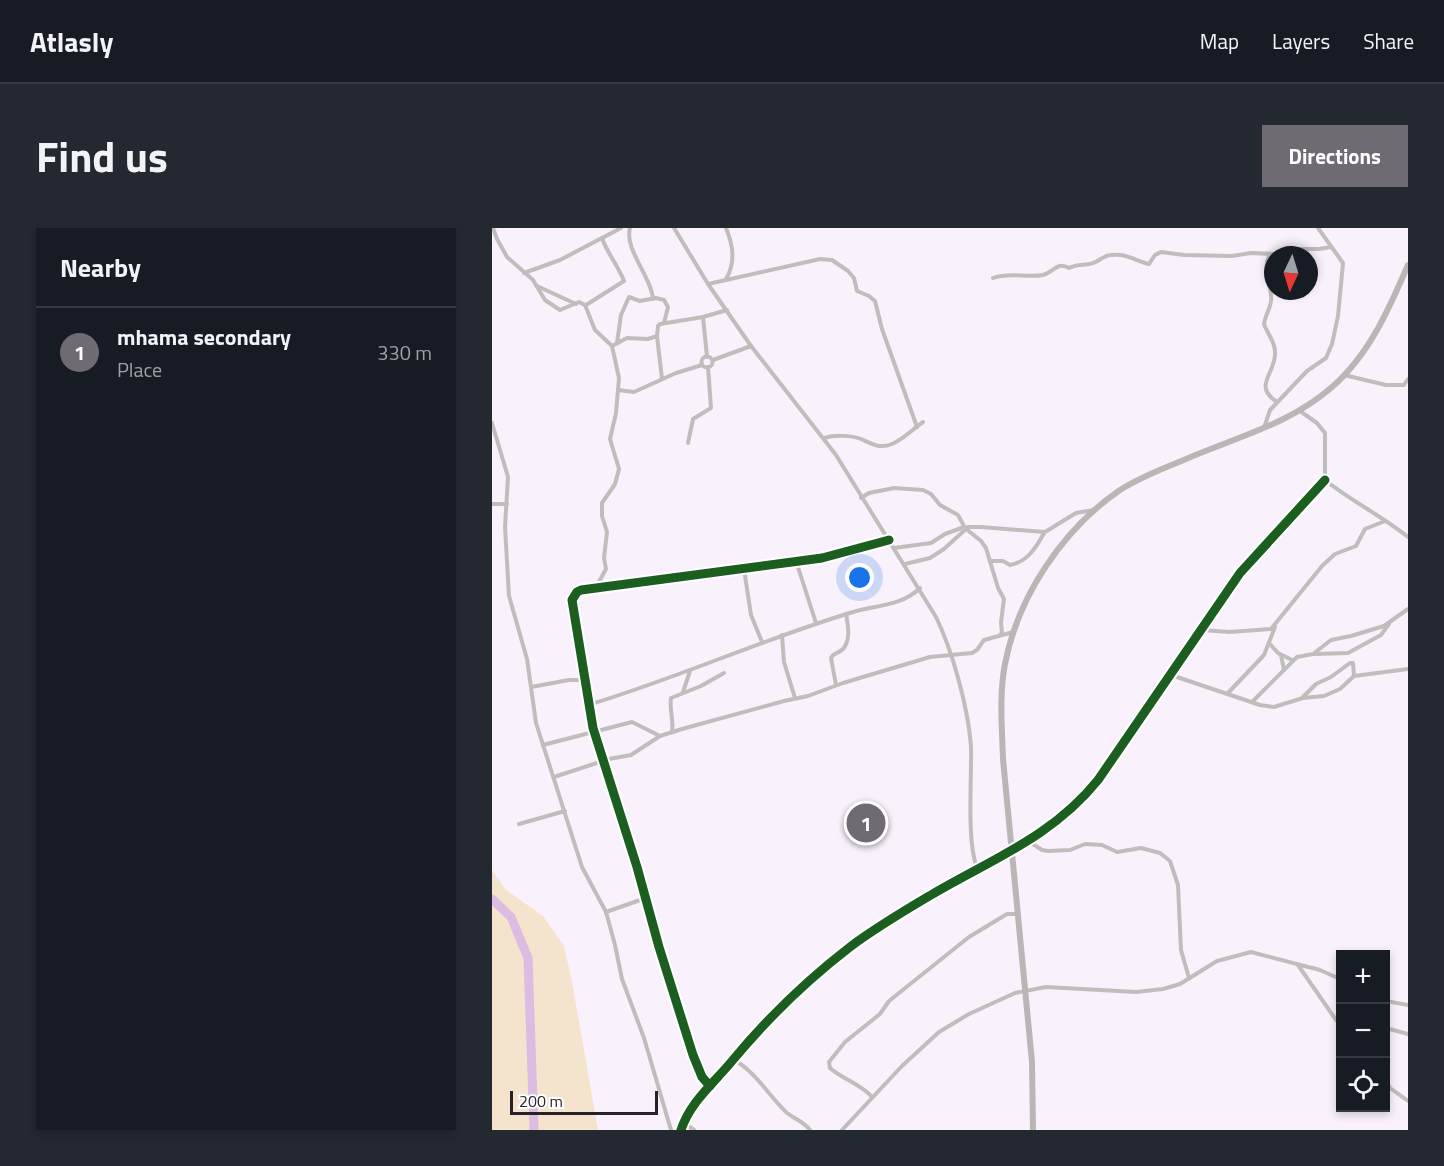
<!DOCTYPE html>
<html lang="en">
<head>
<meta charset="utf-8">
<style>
	:root { --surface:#171b24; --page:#242831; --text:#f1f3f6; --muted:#9ea1a6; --line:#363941; --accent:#706a72 }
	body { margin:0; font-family:"Titillium Web",sans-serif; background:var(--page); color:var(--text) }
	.controls { position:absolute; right:18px; bottom:18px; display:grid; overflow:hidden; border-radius:0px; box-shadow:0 3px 9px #0003 }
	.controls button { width:54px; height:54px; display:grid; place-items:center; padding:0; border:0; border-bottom:2px solid var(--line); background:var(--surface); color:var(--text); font:30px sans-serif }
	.compass { position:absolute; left:772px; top:18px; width:54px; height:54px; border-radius:50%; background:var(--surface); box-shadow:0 3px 9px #0003; rotate:184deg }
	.scale { position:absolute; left:18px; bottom:15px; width:148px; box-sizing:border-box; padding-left:6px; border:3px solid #272129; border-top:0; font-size:16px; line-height:21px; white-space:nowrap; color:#272129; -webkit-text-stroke:4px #fff; paint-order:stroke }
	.you { position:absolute; left:368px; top:350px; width:21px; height:21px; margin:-15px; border:4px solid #fff; border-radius:50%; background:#1a73e8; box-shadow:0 0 0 9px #1a73e833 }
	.badge { display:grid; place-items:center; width:39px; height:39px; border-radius:50%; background:var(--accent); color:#fff; font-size:20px; font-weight:700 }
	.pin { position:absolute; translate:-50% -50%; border:3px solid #fff; box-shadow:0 2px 6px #0006 }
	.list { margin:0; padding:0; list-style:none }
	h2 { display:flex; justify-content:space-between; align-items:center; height:78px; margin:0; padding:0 24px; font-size:26px }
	h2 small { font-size:20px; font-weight:400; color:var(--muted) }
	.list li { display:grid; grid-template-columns:39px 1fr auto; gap:18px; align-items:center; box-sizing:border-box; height:90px; padding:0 24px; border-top:2px solid var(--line) }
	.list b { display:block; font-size:22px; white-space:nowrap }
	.list p { margin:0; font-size:20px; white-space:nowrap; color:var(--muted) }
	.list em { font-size:20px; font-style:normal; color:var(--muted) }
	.icon { flex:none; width:33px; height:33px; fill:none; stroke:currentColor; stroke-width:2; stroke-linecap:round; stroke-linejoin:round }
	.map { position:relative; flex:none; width:916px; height:902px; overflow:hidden; border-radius:0px }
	header { display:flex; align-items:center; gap:36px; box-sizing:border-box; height:84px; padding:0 30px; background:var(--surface); border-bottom:2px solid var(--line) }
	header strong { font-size:28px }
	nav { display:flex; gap:33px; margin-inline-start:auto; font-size:21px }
	.intro { display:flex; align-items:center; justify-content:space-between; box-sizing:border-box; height:144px; padding:0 36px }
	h1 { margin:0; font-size:42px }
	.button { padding:15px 27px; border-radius:0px; background:var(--accent); color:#fff; font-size:21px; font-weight:700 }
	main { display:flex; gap:36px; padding:0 36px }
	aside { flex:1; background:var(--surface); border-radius:0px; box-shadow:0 3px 9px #0003 }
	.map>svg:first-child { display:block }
</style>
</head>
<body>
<header>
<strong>Atlasly</strong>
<nav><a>Map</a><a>Layers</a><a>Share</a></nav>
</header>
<div class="intro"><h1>Find us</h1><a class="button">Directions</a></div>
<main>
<aside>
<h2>Nearby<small></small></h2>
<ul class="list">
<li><span class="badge">1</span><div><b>mhama secondary</b><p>Place</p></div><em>330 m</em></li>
</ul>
</aside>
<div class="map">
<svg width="916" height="902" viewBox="0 0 916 902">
	<rect width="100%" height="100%" fill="#f9f1fb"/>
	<polygon fill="#f4e4cd" points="0,642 14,662 51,688 72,718 80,754 106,902 0,902"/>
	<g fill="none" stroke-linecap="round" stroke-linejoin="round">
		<polyline stroke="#dcbce3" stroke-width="9" points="0,671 19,689 36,730 42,902"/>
		<g stroke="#c0bebc" stroke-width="4">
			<polyline points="1,0 5,11 15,29 41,52 53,72 68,82 87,74 93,77 103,102 120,118 135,110 156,111 165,108 166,98 168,96 211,89 235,82"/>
			<path d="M138,0C132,21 159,48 161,71"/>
			<path d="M182,0L216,56L259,118L344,227L444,389C461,424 476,480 479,518C480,549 474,617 486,642"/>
			<path d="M234,0C241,17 244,34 234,51"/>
			<path d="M778,26C768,45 781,56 779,73C778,81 773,88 772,96C776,107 784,115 783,127C782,147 761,158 785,174"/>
			<polyline points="32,45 68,32 129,0"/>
			<path d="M501,50C517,44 535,50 551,47C562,44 565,33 577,40C586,35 593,38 601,35C608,33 612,27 619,27C634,25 644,33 657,36L663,27L669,24L692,27L740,28L759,25L783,26L800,21H827L839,19"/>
			<polyline points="216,56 328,31 340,32 356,43 362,50 365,63 377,68 383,73 390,101 425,199"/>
			<polyline points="45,58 84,76"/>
			<path d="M94,77L132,53C126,37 115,25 110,10"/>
			<polyline points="211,89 215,129"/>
			<polyline points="165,108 170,151"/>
			<polyline points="125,115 129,87 137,69 148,73 164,70 172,72 176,79 172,95"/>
			<circle cx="215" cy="134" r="5.5"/>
			<polyline points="221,132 259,118"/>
			<polyline points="852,147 894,157 912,157 916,151"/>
			<polyline points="126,162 142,164 184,145 210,137"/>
			<path d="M808,183L825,195L833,205V252C859,273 890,288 916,309"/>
			<polyline points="0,195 16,249 13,299 17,368 35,431 44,495 90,639 114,684 123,717 130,751 152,810 179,902"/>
			<polyline points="772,200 778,182 815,143 834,130 840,116 846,88 851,35 826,0"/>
			<path d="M332,210C342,207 359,207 369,211C380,216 387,221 400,216C412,211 421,201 431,194"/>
			<polyline points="196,215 201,191 219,180 216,139"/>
			<polyline points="369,270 377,265 402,260 431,262 439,266 448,277 466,287 473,300 489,313 494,320 506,360 512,371 509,394 510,405 507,408"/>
			<polyline points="0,276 15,276"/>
			<polyline points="402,320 439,315 453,306 472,299"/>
			<polyline points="304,333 324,395"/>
			<path d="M498,333H511L518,337C535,334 544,320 552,305"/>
			<polyline points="413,336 438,330 452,321 476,299 489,299 553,304 584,285 602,282"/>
			<polyline points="252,341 259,387 270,414"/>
			<polyline points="103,361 114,341 112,330 115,304 110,288 110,275 123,256 127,241 118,211 124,185 127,150 120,118"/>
			<polyline points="710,402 737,404 779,401 830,338 843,326 864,318 873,301 893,293"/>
			<polyline points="290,407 292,434 303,470"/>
			<polyline points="777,415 786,425 800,432"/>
			<polyline points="822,426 856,425 889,407 897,396"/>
			<polyline points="789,427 792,442"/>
			<polyline points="679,447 768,477 782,479 811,470 832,468 848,461 862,448 916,441"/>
			<path d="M344,457L339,430C342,424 346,426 351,421C359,412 356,397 354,386"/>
			<polyline points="39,459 77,452 93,452"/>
			<polyline points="191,464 198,443"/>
			<polyline points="736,465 772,427 783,399"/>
			<polyline points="811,469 824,456 839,449 858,435 861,435 862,448"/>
			<polyline points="760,474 805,429 821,426 839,412 859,408 892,398 916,381"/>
			<path d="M96,477C186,450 271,411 361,384C385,377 410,378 428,360"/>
			<path d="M180,504C182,492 177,480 179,470L209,458L232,445"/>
			<polyline points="51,517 140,494 168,508"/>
			<polyline points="62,549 117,531 139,527 168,508 190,501 292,473 316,468 351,455 438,429 480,425 485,422 492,412 521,404"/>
			<polyline points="27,596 73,583"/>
			<polyline points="536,613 550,622 556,623 578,622 593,616 610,617 625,624 649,620 668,625 678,633 686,657 689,722 697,750"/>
			<polyline points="114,684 154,670"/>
			<polyline points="806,737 844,792 848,796"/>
			<polyline points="894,773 916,777"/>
			<polyline points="894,800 916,806"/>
			<path d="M241,831C265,845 276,867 295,885C303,891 312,894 318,902"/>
			<polyline points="894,853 898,860 916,873"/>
			<polyline points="218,858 210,849 201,827 167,719 145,639 101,500 80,372 85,364 89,362 330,330 397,312"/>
			<path d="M380,869C369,856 350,851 338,840L337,834L353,814L388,786L397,773L477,709L515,686H526"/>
			<polyline points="192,895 202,902"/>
			<path d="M189,902C198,874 222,855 240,833C275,791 315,752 358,719C383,700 412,683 439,667C500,631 560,609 606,552L748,345L833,252"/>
			<polyline points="350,902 410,838 447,804 477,786 523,765 554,759 644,764 671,761 688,756 725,733 759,724 828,742 848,751"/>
		</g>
		<path stroke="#bab6b5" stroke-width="6" d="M541,902L540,834L511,531C510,499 507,467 513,436C526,368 571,301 628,262C648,249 672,240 694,231C745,209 798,196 840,159C877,127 897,81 916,37"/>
		<defs>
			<g id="cycleway">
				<polyline points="218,858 210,849 201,827 167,719 145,639 101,500 80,372 85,364 89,362 330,330 397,312"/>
				<path d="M189,902C198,874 222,855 240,833C275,791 315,752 358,719C383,700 412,683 439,667C500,631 560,609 606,552L748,345L833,252"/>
			</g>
		</defs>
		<use href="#cycleway" stroke="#fff" stroke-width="13"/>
		<use href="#cycleway" stroke="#1b5e20" stroke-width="9"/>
	</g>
</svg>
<div class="controls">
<button>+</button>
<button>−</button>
<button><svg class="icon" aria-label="locate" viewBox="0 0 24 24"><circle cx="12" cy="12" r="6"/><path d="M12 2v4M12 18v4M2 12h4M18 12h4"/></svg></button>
</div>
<svg class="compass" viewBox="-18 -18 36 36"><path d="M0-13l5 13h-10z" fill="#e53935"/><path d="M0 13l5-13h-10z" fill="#9ea1a6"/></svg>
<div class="scale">200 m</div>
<div class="you"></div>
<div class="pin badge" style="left:374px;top:595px">1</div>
</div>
</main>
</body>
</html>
